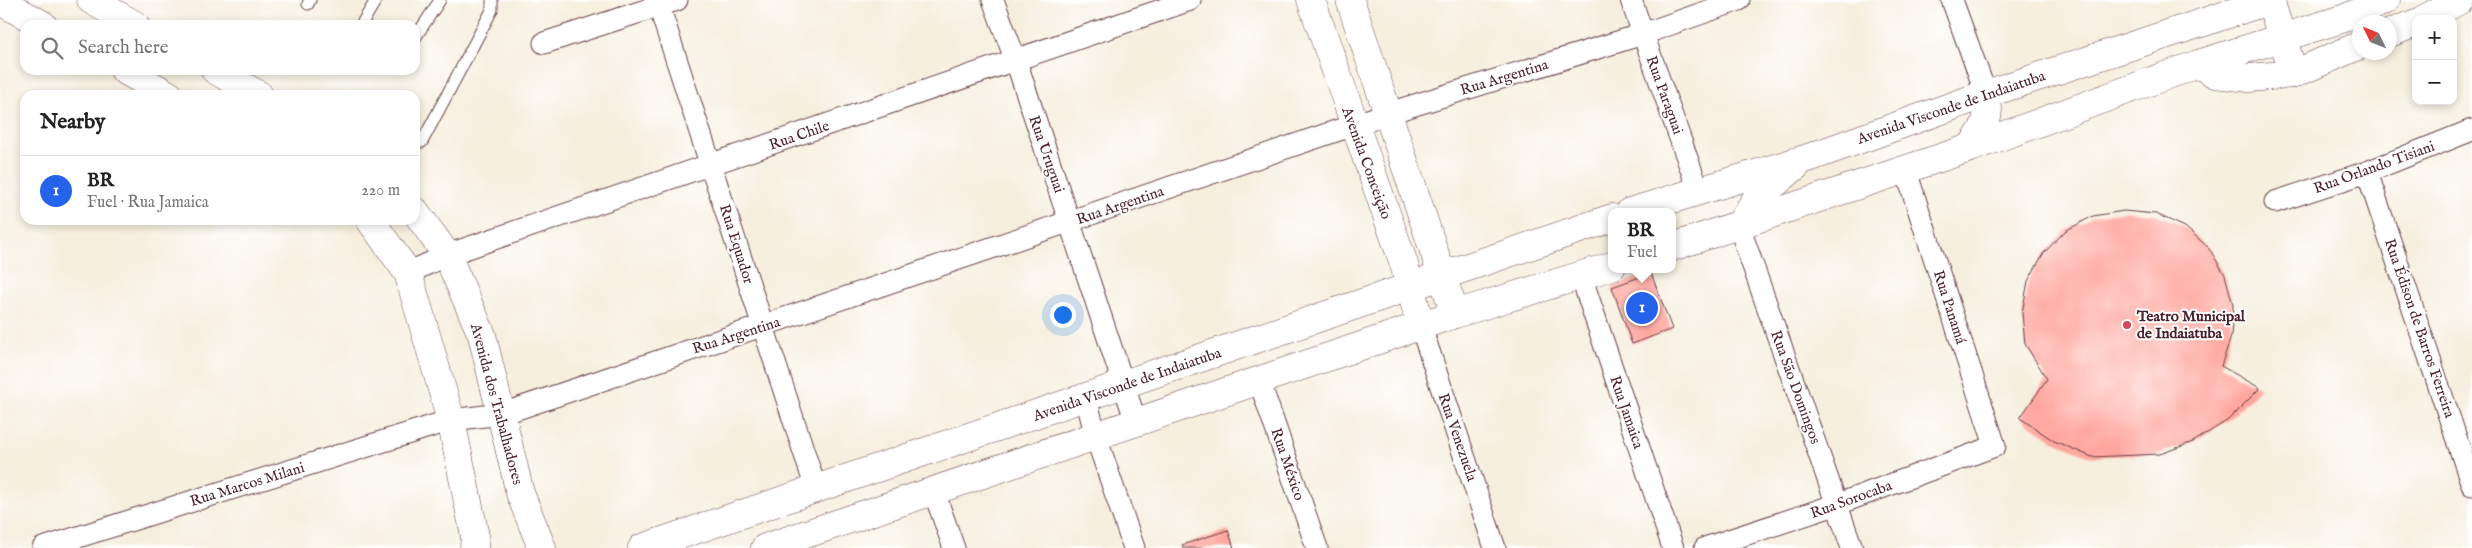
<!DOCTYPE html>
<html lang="en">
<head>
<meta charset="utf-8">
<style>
	:root { --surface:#fff; --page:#f6f6f6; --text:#222; --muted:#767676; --line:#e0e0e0; --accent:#2563eb }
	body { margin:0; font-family:"IM FELL English",serif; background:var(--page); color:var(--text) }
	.controls { position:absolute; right:15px; top:15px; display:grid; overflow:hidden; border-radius:10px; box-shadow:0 2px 8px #0003 }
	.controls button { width:45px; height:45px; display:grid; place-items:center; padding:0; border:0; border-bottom:1px solid var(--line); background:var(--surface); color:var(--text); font:25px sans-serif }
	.compass { position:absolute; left:2352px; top:15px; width:45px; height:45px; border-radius:50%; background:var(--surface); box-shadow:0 2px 8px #0003; rotate:313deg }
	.you { position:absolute; left:1062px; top:314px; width:18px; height:18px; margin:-12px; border:4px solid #fff; border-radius:50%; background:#1a73e8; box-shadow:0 0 0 8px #1a73e833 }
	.badge { display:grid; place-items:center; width:32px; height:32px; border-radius:50%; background:var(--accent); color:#fff; font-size:16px; font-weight:700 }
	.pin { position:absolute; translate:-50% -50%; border:2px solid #fff; box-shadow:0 1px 5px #0006 }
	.popup { position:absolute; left:1608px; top:208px; width:68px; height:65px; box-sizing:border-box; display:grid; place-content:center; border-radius:10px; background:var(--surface); filter:drop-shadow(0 1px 4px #0005); font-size:16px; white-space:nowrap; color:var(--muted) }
	.popup b { font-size:19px; color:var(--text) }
	.popup::after { content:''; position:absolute; left:50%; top:100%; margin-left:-10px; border:10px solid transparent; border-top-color:var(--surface) }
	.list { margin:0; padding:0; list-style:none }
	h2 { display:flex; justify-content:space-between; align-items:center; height:65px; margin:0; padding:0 20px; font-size:21px }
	h2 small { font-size:16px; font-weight:400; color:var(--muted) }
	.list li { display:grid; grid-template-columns:32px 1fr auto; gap:15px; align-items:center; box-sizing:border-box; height:70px; padding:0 20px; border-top:1px solid var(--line) }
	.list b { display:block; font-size:19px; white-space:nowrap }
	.list p { margin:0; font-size:16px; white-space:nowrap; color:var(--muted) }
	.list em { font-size:16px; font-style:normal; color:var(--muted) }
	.icon { flex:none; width:28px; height:28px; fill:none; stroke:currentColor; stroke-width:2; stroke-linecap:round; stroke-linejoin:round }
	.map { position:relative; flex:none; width:2472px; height:548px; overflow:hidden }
	.search { position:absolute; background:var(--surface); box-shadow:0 2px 8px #0003; left:20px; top:20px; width:400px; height:55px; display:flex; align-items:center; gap:12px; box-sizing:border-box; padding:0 18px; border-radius:15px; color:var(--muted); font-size:19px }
	.panel { position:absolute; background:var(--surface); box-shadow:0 2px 8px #0003; left:20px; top:90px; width:400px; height:135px; border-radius:15px }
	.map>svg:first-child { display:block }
</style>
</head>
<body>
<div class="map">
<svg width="2472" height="548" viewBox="0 0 2472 548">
	<rect width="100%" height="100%" fill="#fff"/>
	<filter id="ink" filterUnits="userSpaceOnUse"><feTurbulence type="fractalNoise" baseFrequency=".02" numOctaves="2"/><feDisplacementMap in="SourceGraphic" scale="10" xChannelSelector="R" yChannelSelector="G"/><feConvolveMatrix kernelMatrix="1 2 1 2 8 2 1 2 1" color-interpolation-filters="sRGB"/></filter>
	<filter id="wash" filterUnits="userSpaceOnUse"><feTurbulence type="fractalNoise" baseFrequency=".0096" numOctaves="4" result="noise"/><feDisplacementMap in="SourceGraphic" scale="20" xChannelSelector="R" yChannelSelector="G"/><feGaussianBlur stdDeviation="1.12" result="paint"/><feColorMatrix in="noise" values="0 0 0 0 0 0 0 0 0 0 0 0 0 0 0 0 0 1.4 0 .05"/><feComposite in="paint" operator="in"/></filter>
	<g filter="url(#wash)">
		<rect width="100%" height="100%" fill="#f6efde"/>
		<g id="blocks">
			<g fill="#fea69d">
				<polygon points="2124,211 2156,214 2185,227 2209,248 2225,275 2233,305 2231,337 2221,366 2260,388 2228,420 2193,442 2160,454 2092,457 2054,441 2020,418 2047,379 2025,344 2022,313 2028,281 2043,254 2065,231 2093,216"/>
				<polygon points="1651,273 1672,329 1632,344 1612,287"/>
				<polygon points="1228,530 1234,548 1183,548 1182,545"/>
			</g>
		</g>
	</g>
	<g filter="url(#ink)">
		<use href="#blocks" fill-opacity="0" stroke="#643e46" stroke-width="1"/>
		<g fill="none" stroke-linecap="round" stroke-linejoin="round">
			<defs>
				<g id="lane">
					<polyline points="308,4 310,0"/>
					<polyline points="361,25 376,0"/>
					<polyline points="415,38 440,0"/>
					<polyline points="422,142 492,10 492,0"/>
				</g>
				<g id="street">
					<polyline points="657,0 816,489"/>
					<polyline points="993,0 1016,61 1136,422"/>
					<polyline points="1631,0 1698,189"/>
					<polyline points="1952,0 1986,94"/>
					<polyline points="544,43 677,0"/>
					<polyline points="2367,172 2472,485"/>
					<polyline points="2275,202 2367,172 2472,130"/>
					<polyline points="1739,226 1852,548"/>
					<polyline points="408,273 447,255 1190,0"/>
					<polyline points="1581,276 1673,548"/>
					<polyline points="1421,327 1495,548"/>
					<polyline points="1259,380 1317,548"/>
					<polyline points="1086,398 1096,437 1134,548"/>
					<polyline points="933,489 954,548"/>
					<polyline points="43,548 451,420 502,414 1389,113 1643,34 1739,0"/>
					<polyline points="1705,548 1838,504 1995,446 1905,168"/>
				</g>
				<g id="secondary">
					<polyline points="2270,0 2294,74"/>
					<polyline points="2424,19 2460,0"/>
					<polyline points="2390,33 2416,23"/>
					<polyline points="2198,64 2215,74 2249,78 2294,74 2360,45"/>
				</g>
				<g id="primary">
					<polyline points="91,0 135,25"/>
					<polyline points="1311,0 1404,264 1421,327"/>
					<polyline points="1350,0 1455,314"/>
					<polyline points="0,1 43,25"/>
					<polyline points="124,70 169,95"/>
					<polyline points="215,70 259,95"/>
					<path d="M1970,148C1984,130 1992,117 1986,94"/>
					<polyline points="415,211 447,255 482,335 520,493 542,548"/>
					<polyline points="1630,212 1808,158 1986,94 2271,0"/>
					<polyline points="370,220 408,273 451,420 475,536 474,548"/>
					<polyline points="1739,226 1756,199 1796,166"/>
					<polyline points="1672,247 1970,148 2198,64 2345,18 2386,0"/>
					<polyline points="642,548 1612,218"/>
					<polyline points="765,548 1455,314 1612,266"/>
				</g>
			</defs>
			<use href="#lane" stroke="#643e46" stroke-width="13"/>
			<use href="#street" stroke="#643e46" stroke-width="23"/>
			<use href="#secondary" stroke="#643e46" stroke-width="29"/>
			<use href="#primary" stroke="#643e46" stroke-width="29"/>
			<use href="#lane" stroke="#fff" stroke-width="11"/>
			<use href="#street" stroke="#fff" stroke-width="21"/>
			<use href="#secondary" stroke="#fff" stroke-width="28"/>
			<use href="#primary" stroke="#fff" stroke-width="28"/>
		</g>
	</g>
	<circle fill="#d1495b" stroke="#fff" stroke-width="2" cx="2127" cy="325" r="5"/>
	<g text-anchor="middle" stroke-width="4" stroke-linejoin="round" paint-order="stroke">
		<g font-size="15" fill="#4a1f2b" stroke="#fff">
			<text transform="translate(1504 77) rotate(-17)" y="5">Rua Argentina</text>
			<text transform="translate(1665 95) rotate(70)" y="5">Rua Paraguai</text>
			<text transform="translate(1951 107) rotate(-19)" y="5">Avenida Visconde de Indaiatuba</text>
			<text transform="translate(799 135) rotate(-19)" y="5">Rua Chile</text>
			<text transform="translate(1047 154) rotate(71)" y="5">Rua Uruguai</text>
			<text transform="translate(1367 163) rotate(70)" y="5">Avenida Conceição</text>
			<text transform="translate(2374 167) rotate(-20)" y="5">Rua Orlando Tisiani</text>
			<text transform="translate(1120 205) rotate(-19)" y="5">Rua Argentina</text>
			<text transform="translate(737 244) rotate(72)" y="5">Rua Equador</text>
			<text transform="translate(1950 307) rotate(72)" y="5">Rua Panamá</text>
			<text transform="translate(2420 328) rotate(71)" y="5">Rua Édison de Barros Ferreira</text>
			<text transform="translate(736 335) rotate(-18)" y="5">Rua Argentina</text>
			<text transform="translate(1127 384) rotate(-19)" y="5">Avenida Visconde de Indaiatuba</text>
			<text transform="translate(1796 387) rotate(70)" y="5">Rua São Domingos</text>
			<text transform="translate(497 404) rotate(75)" y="5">Avenida dos Trabalhadores</text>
			<text transform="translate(1627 412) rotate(71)" y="5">Rua Jamaica</text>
			<text transform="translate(1458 437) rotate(71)" y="5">Rua Venezuela</text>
			<text transform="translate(1288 464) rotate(71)" y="5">Rua México</text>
			<text transform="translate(247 484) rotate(-17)" y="5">Rua Marcos Milani</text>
			<text transform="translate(1851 499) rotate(-20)" y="5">Rua Sorocaba</text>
		</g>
		<g font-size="15" font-weight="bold" fill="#4a1f2b" stroke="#fff" text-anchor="start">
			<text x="2137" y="321">Teatro Municipal<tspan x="2137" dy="17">de Indaiatuba</tspan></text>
		</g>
	</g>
</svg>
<div class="controls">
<button>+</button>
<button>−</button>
</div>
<svg class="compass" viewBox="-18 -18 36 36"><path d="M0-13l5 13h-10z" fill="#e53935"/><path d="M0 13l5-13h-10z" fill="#767676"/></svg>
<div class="you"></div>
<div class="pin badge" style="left:1642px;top:308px">1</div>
<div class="popup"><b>BR</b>Fuel</div>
<div class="search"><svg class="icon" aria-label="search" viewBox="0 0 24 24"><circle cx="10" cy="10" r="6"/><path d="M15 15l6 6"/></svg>Search here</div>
<section class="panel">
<h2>Nearby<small></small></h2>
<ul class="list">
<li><span class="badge">1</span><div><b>BR</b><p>Fuel · Rua Jamaica</p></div><em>220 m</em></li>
</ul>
</section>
</div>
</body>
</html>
